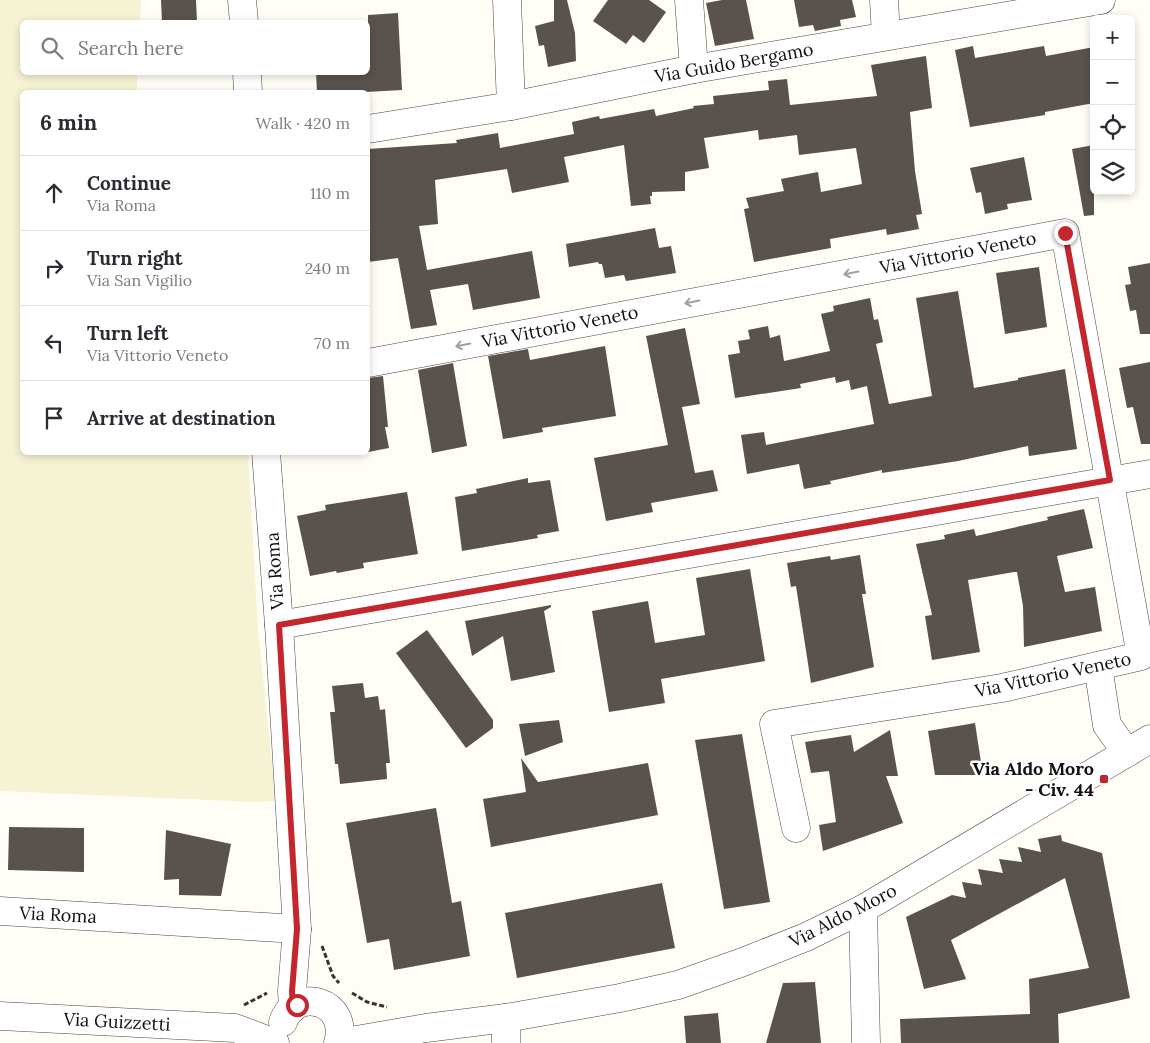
<!DOCTYPE html>
<html lang="en">
<head>
<meta charset="utf-8">
<style>
	:root { --surface:#fff; --page:#f2f2f3; --text:#2b2b33; --muted:#7c7c81; --line:#e1e1e2 }
	body { margin:0; font-family:Lora,serif; background:var(--page); color:var(--text) }
	.controls { position:absolute; right:15px; top:15px; display:grid; overflow:hidden; border-radius:8px; box-shadow:0 2px 8px #0003 }
	.controls button { width:45px; height:45px; display:grid; place-items:center; padding:0; border:0; border-bottom:1px solid var(--line); background:var(--surface); color:var(--text); font:25px sans-serif }
	.stop { position:absolute; width:15px; height:15px; margin:-11px; border:4px solid #c4262e; border-radius:50%; background:#fff }
	.stop.end { background:#c4262e; border-color:#fff; box-shadow:0 1px 5px #0008 }
	.list { margin:0; padding:0; list-style:none }
	h2 { display:flex; justify-content:space-between; align-items:center; height:65px; margin:0; padding:0 20px; font-size:21px }
	h2 small { font-size:16px; font-weight:400; color:var(--muted) }
	.list li { display:grid; grid-template-columns:32px 1fr auto; gap:15px; align-items:center; box-sizing:border-box; height:75px; padding:0 20px; border-top:1px solid var(--line) }
	.list b { display:block; font-size:19px; white-space:nowrap }
	.list p { margin:0; font-size:16px; white-space:nowrap; color:var(--muted) }
	.list em { font-size:16px; font-style:normal; color:var(--muted) }
	.icon { flex:none; width:28px; height:28px; fill:none; stroke:currentColor; stroke-width:2; stroke-linecap:round; stroke-linejoin:round }
	.map { position:relative; flex:none; width:1150px; height:1043px; overflow:hidden }
	.search { position:absolute; background:var(--surface); box-shadow:0 2px 8px #0003; left:20px; top:20px; width:350px; height:55px; display:flex; align-items:center; gap:12px; box-sizing:border-box; padding:0 18px; border-radius:8px; color:var(--muted); font-size:19px }
	.panel { position:absolute; background:var(--surface); box-shadow:0 2px 8px #0003; left:20px; top:90px; width:350px; height:365px; border-radius:8px }
	.map>svg:first-child { display:block }
</style>
</head>
<body>
<div class="map">
<svg width="1150" height="1043" viewBox="0 0 1150 1043">
	<rect width="100%" height="100%" fill="#fffdf5"/>
	<polygon fill="#f6f3d4" points="0,0 141,0 140,22 22,22 22,72 137,73 137,92 22,92 22,452 248,453 258,629 276,801 256,802 0,791"/>
	<g fill="#5a524d">
		<polygon points="161,0 196,0 197,22 162,22"/>
		<polygon points="554,0 567,0 575,33 576,61 548,67 544,45 539,46 535,26 554,21"/>
		<polygon points="608,0 649,0 666,12 644,43 633,35 626,44 593,21"/>
		<polygon points="722,0 746,0 754,39 715,46 706,3"/>
		<polygon points="794,0 852,0 856,17 840,20 841,26 815,31 813,25 799,27"/>
		<polygon points="398,13 402,90 366,92 317,92 316,72 368,72 368,15"/>
		<polygon points="973,46 975,58 1044,46 1046,56 1094,47 1094,103 1045,112 1045,115 970,127 955,50"/>
		<polygon points="926,56 932,108 910,112 915,171 922,214 916,215 919,229 887,235 886,229 830,239 831,248 754,262 744,209 749,208 746,198 784,191 781,179 818,172 821,192 862,184 856,148 799,155 797,135 759,140 758,130 704,138 709,168 685,172 685,191 652,192 652,196 650,196 651,204 631,206 624,145 564,157 569,182 512,193 507,169 435,180 438,224 419,226 427,270 532,251 540,298 473,310 468,284 430,290 437,325 411,329 398,258 368,262 368,149 457,143 456,140 498,133 500,148 574,134 572,122 599,116 600,119 654,109 656,116 694,108 693,106 714,104 713,96 769,90 768,81 787,79 790,105 877,96 871,65"/>
		<polygon points="1094,145 1094,215 1084,216 1072,149"/>
		<polygon points="1024,157 1032,200 1007,204 1008,209 985,214 981,192 976,193 970,168"/>
		<polygon points="655,228 659,248 671,246 676,273 626,281 624,275 605,278 602,264 599,264 598,262 569,267 566,244"/>
		<polygon points="1150,263 1150,334 1140,334 1136,310 1130,311 1125,285 1131,284 1128,267"/>
		<polygon points="1039,267 1047,327 1005,334 996,273"/>
		<polygon points="958,291 974,388 1018,380 1018,378 1065,369 1077,449 1029,456 1028,446 958,461 882,473 882,470 830,481 831,484 804,489 799,464 747,474 741,435 764,432 766,445 874,424 867,386 851,390 849,380 836,383 835,377 800,384 801,388 735,398 728,355 740,353 738,341 750,339 748,330 768,326 770,338 780,335 784,361 830,351 821,314 834,311 833,306 870,298 874,320 878,319 883,342 876,344 889,404 932,396 916,298"/>
		<polygon points="685,328 700,404 682,407 695,473 713,470 718,491 651,503 653,512 606,521 594,458 668,445 646,336"/>
		<polygon points="605,346 616,416 542,428 543,432 503,439 488,356 528,349 530,360"/>
		<polygon points="1150,362 1150,444 1141,444 1133,407 1127,408 1119,368"/>
		<polygon points="453,363 467,446 432,453 418,370"/>
		<polygon points="383,376 388,427 385,427 389,448 368,452 368,378"/>
		<polygon points="528,478 528,483 550,480 559,531 537,535 538,538 462,551 455,497 477,493 476,489"/>
		<polygon points="407,492 418,554 363,563 364,568 337,573 336,571 310,576 297,516 326,510 325,505"/>
		<polygon points="1084,509 1093,548 1057,556 1065,592 1095,587 1102,631 1024,647 1023,606 1017,572 1014,572 968,580 980,652 932,660 925,616 932,615 916,544 945,539 944,535 974,529 976,536 1048,520 1047,517"/>
		<polygon points="860,555 866,594 862,594 874,667 811,683 796,586 791,587 787,563 830,556 831,560"/>
		<polygon points="750,569 765,661 661,679 665,703 609,712 592,611 648,601 655,643 705,635 696,578"/>
		<polygon points="551,605 551,607 544,611 555,672 511,681 503,636 472,656 465,621"/>
		<polygon points="427,630 493,720 493,728 466,748 396,653"/>
		<polygon points="363,683 365,698 378,696 380,710 385,709 390,763 386,763 387,779 340,784 338,764 335,764 330,712 335,712 332,686"/>
		<polygon points="559,720 563,742 525,756 519,724"/>
		<polygon points="975,723 983,775 935,775 928,731"/>
		<polygon points="890,730 898,776 886,776 903,823 823,851 819,825 836,822 829,771 811,773 805,742 851,735 854,752"/>
		<polygon points="742,734 770,902 724,909 695,740"/>
		<polygon points="521,758 538,782 648,763 658,815 491,847 483,799 526,792"/>
		<polygon points="436,808 452,903 461,901 470,956 394,970 389,939 367,943 346,823"/>
		<polygon points="9,827 84,828 84,872 8,870"/>
		<polygon points="166,830 231,844 221,896 179,895 179,879 164,880"/>
		<polygon points="1061,835 1062,841 1102,853 1130,998 1058,1014 1059,1043 901,1043 900,1019 1030,1014 1029,979 1089,968 1065,878 951,940 966,979 924,989 906,917 952,895 966,898 962,882 982,885 978,869 1003,873 999,859 1022,862 1018,847 1041,852 1038,839"/>
		<polygon points="662,883 675,948 517,978 505,913"/>
		<polygon points="815,982 821,1043 766,1043 783,983"/>
		<polygon points="718,1013 721,1043 686,1043 684,1016"/>
	</g>
	<g fill="none" stroke-linecap="round" stroke-linejoin="round">
		<defs>
			<g id="minor">
				<polyline points="242,0 244,22"/>
				<polyline points="507,0 511,106"/>
				<polyline points="689,0 694,69"/>
				<polyline points="884,0 886,36"/>
				<polyline points="247,72 248,92"/>
				<polyline points="368,129 511,106 694,69 1101,0"/>
				<polyline points="368,363 1065,233 1141,656 1002,688 774,724 796,828"/>
				<polyline points="266,452 279,625 297,929 292,991 293,1008"/>
				<polyline points="279,625 1150,474"/>
				<polyline points="1098,666 1107,725 1127,753"/>
				<polyline points="863,909 866,1043"/>
				<polyline points="0,911 297,929"/>
				<polyline points="0,1016 235,1028 275,1043"/>
				<polyline points="506,1018 506,1043"/>
				<path d="M283,1022C295,986 350,1000 338,1043"/>
				<polyline points="339,1043 426,1028 506,1018 620,998 678,985 743,962 806,937 863,909 1150,739"/>
			</g>
		</defs>
		<use href="#minor" stroke="#444" stroke-width="29"/>
		<g stroke="#333" stroke-width="3" stroke-dasharray="5 2.5" stroke-linecap="butt">
			<polyline points="322,946 333,976 339,983"/>
			<polyline points="352,993 367,1002 387,1007"/>
			<polyline points="244,1005 267,993"/>
		</g>
		<use href="#minor" stroke="#fff" stroke-width="28"/>
	</g>
	<defs><path id="oneway-shaft" d="M-6 0H5M1.5-3L5.5 0L1.5 3" fill="none" stroke-width="1.6" stroke-linecap="round" stroke-linejoin="round" transform="scale(1.25)"/></defs>
	<g stroke="#a0a0a0">
		<use href="#oneway-shaft" transform="translate(851 273) rotate(169)"/>
		<use href="#oneway-shaft" transform="translate(692 302) rotate(169)"/>
		<use href="#oneway-shaft" transform="translate(463 345) rotate(169)"/>
	</g>
	<g fill="none" stroke-linecap="round" stroke-linejoin="round">
		<polyline stroke="#c4262e" stroke-width="6" points="297,1005 293,1008 292,991 297,929 279,625 1110,480 1065,233"/>
	</g>
	<rect fill="#c4262e" stroke="#fff" stroke-width="2" x="1099" y="774" width="10" height="10" rx="2.5"/>
	<g text-anchor="middle" stroke-width="5" stroke-linejoin="round" paint-order="stroke">
		<g font-size="18" fill="#111" stroke="#fff">
			<text transform="translate(734 63) rotate(-10)" y="6">Via Guido Bergamo</text>
			<text transform="translate(958 253) rotate(-11)" y="6">Via Vittorio Veneto</text>
			<text transform="translate(560 327) rotate(-11)" y="6">Via Vittorio Veneto</text>
			<text transform="translate(275 571) rotate(-94)" y="6">Via Roma</text>
			<text transform="translate(1053 675) rotate(-12)" y="6">Via Vittorio Veneto</text>
			<text transform="translate(58 915) rotate(3)" y="6">Via Roma</text>
			<text transform="translate(843 916) rotate(-27)" y="6">Via Aldo Moro</text>
			<text transform="translate(117 1022) rotate(3)" y="6">Via Guizzetti</text>
		</g>
		<g font-size="18" font-weight="bold" fill="#111" stroke="#fff" text-anchor="end">
			<text x="1094" y="775">Via Aldo Moro<tspan x="1094" dy="21">- Civ. 44</tspan></text>
		</g>
	</g>
</svg>
<div class="controls">
<button>+</button>
<button>−</button>
<button><svg class="icon" aria-label="locate" viewBox="0 0 24 24"><circle cx="12" cy="12" r="6"/><path d="M12 2v4M12 18v4M2 12h4M18 12h4"/></svg></button>
<button><svg class="icon" aria-label="layers" viewBox="0 0 24 24"><path d="M12 4l9 5-9 5-9-5zM3 14l9 5 9-5"/></svg></button>
</div>
<div class="stop" style="left:297px;top:1005px"></div>
<div class="stop end" style="left:1065px;top:233px"></div>
<div class="search"><svg class="icon" aria-label="search" viewBox="0 0 24 24"><circle cx="10" cy="10" r="6"/><path d="M15 15l6 6"/></svg>Search here</div>
<section class="panel">
<h2>6 min<small>Walk · 420 m</small></h2>
<ul class="list">
<li><svg class="icon" aria-label="ahead" viewBox="0 0 24 24"><path d="M12 20V5M6 11l6-6 6 6"/></svg><div><b>Continue</b><p>Via Roma</p></div><em>110 m</em></li>
<li><svg class="icon" aria-label="right" viewBox="0 0 24 24"><path d="M7 20v-9h11M14 6l5 5-5 5"/></svg><div><b>Turn right</b><p>Via San Vigilio</p></div><em>240 m</em></li>
<li><svg class="icon" aria-label="left" viewBox="0 0 24 24"><path d="M17 20v-9H6M10 6l-5 5 5 5"/></svg><div><b>Turn left</b><p>Via Vittorio Veneto</p></div><em>70 m</em></li>
<li><svg class="icon" aria-label="arrive" viewBox="0 0 24 24"><path d="M6 21V4h12l-3 4 3 4H6"/></svg><div><b>Arrive at destination</b></div></li>
</ul>
</section>
</div>
</body>
</html>
